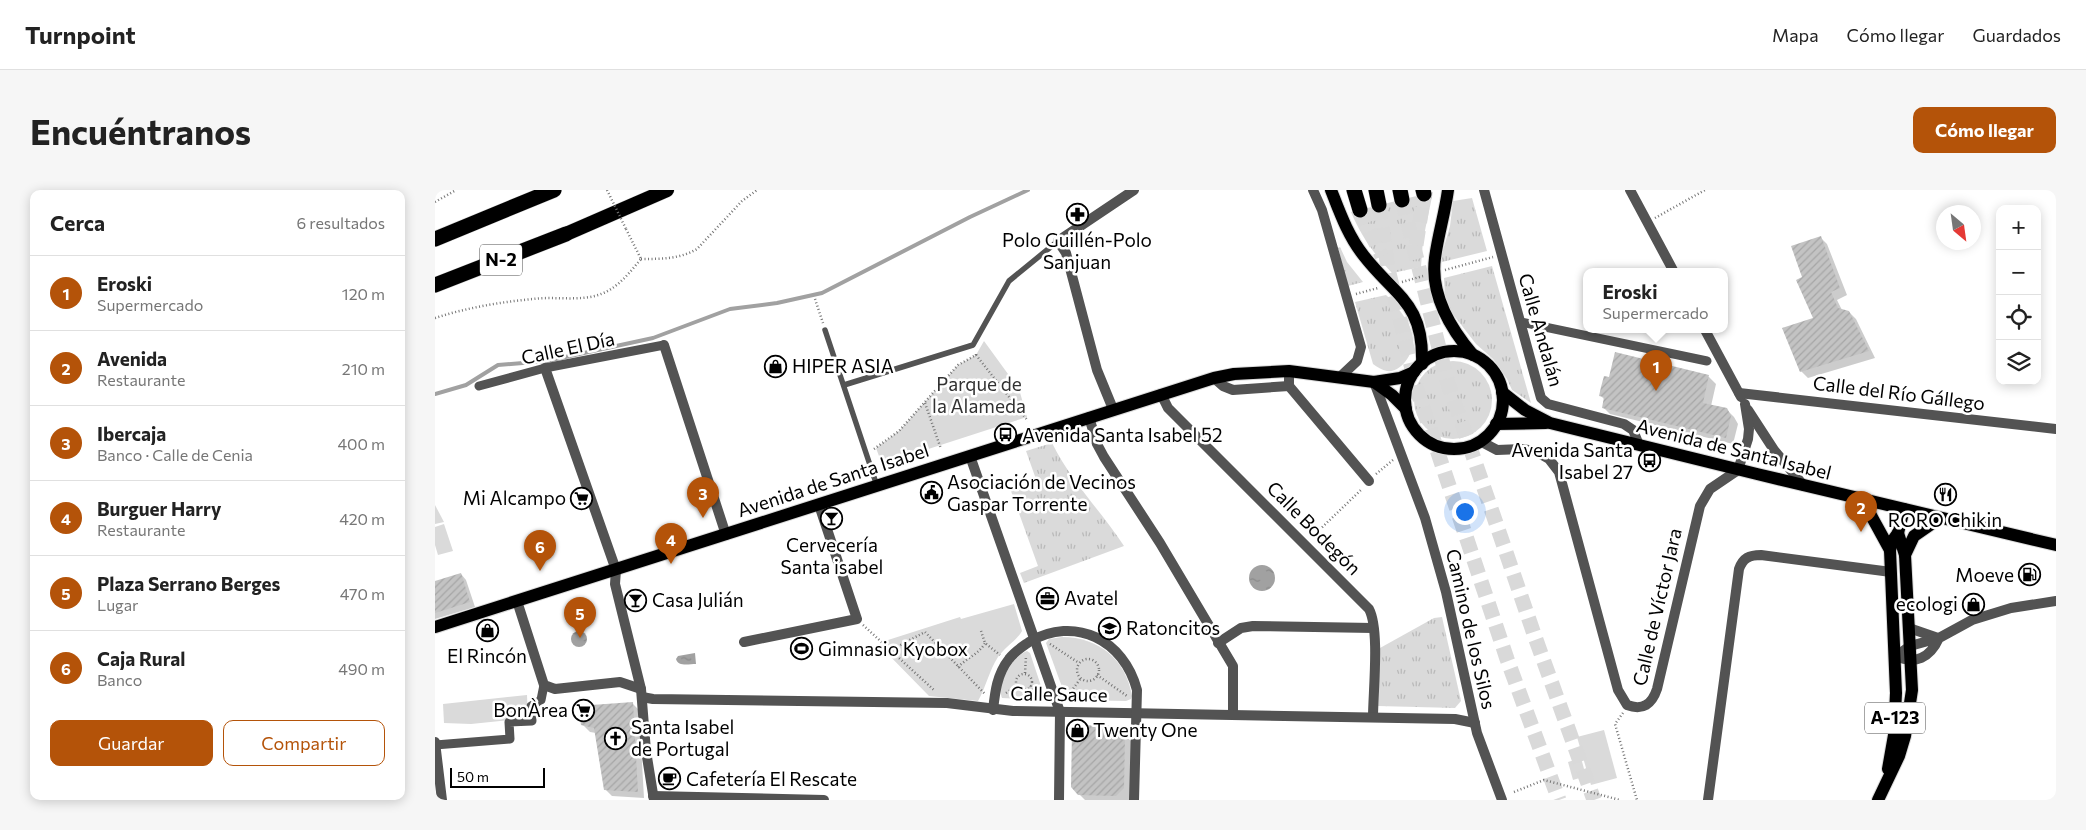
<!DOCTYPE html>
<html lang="es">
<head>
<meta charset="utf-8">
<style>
	:root { --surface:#fff; --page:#f6f6f6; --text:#222; --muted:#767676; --line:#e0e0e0; --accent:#b45309 }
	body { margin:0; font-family:Commissioner,sans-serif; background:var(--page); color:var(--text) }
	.controls { position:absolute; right:15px; top:15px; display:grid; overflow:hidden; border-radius:10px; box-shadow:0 2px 12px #0003 }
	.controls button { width:45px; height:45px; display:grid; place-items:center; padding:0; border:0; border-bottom:1px solid var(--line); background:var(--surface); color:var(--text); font:25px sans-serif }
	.compass { position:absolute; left:1501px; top:15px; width:45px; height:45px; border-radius:50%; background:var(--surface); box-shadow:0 2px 12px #0003; rotate:151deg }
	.scale { position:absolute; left:15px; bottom:12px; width:95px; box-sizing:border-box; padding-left:5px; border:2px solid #000; border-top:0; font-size:14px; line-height:18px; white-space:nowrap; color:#000; -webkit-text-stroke:4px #fff; paint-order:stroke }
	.you { position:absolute; left:1029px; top:321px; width:18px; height:18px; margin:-12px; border:4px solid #fff; border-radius:50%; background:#1a73e8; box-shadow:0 0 0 8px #1a73e833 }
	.badge { display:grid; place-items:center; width:32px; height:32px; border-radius:50%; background:var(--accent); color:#fff; font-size:16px; font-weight:700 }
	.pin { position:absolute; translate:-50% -41px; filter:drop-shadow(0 1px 2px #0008) }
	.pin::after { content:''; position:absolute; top:26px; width:18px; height:15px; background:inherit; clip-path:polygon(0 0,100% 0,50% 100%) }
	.popup { position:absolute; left:1148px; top:78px; width:145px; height:65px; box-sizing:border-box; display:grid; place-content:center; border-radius:10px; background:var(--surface); filter:drop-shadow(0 1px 4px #0005); font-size:16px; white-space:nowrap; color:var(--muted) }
	.popup b { font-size:19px; color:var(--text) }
	.popup::after { content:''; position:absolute; left:50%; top:100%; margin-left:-10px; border:10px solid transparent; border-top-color:var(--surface) }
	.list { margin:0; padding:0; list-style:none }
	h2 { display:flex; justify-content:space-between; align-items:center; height:65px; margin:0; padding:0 20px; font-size:21px }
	h2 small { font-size:16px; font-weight:400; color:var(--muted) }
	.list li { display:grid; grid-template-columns:32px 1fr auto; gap:15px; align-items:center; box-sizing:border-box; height:75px; padding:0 20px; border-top:1px solid var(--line) }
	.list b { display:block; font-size:19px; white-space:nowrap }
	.list p { margin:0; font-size:16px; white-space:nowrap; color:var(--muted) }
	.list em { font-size:16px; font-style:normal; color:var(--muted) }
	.actions { display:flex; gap:10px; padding:15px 20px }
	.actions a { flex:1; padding:11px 0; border:1px solid var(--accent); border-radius:10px; text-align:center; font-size:18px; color:var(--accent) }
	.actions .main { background:var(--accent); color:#fff }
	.icon { flex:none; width:28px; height:28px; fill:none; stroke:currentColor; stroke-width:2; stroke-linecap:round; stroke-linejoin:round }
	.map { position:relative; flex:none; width:1621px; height:610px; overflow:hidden; border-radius:10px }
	header { display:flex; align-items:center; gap:30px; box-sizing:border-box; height:70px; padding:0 25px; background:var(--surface); border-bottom:1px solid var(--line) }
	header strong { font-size:24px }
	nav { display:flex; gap:28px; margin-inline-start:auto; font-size:18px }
	.intro { display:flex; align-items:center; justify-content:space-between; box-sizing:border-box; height:120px; padding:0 30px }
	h1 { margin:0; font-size:35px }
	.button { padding:12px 22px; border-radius:10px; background:var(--accent); color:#fff; font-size:18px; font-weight:700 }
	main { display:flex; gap:30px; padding:0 30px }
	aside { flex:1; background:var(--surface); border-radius:10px; box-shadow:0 2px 12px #0003 }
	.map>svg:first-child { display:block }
</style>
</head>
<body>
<header>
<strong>Turnpoint</strong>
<nav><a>Mapa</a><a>Cómo llegar</a><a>Guardados</a></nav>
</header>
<div class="intro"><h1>Encuéntranos</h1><a class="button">Cómo llegar</a></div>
<main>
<aside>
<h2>Cerca<small>6 resultados</small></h2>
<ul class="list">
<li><span class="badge">1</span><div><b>Eroski</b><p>Supermercado</p></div><em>120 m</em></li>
<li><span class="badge">2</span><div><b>Avenida</b><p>Restaurante</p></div><em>210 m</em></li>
<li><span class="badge">3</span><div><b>Ibercaja</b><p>Banco · Calle de Cenia</p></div><em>400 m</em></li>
<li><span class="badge">4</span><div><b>Burguer Harry</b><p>Restaurante</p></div><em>420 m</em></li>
<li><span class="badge">5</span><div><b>Plaza Serrano Berges</b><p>Lugar</p></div><em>470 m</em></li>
<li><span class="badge">6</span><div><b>Caja Rural</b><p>Banco</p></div><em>490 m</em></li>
</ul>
<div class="actions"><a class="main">Guardar</a><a>Compartir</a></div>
</aside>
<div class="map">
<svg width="1621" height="610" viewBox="0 0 1621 610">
	<defs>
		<pattern id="grass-tufts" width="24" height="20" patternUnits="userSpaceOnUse" patternTransform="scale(1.25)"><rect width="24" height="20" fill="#dadada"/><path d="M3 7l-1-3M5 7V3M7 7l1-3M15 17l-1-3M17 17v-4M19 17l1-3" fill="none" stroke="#b9b9b9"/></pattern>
		<pattern id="water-ripples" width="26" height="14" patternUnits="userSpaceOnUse" patternTransform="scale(1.25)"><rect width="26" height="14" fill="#a1a1a1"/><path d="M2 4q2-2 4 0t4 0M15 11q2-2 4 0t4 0" fill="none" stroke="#898989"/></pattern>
		<pattern id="building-hatch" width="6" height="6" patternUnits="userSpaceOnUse" patternTransform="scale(1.25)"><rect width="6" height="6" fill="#c3c3c3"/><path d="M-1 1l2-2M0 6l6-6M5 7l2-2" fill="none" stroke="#a6a6a6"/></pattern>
	</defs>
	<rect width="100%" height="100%" fill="#fff"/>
	<g fill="url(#grass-tufts)">
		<path d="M998,2L988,50L986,77L957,83C939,64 926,46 916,22Z"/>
		<polygon points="1037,8 1052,61 1007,72 1006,67 1015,36 1018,11"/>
		<polygon points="905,57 912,72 928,92 913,96 903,58"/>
		<polygon points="1057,76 1096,213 1077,200 1072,189 1058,169 1041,154 1017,123 1010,106 1009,88"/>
		<path d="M951,105C962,116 976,132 978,148C980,161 967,183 952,181C947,180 942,177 938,174L920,112Z"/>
		<circle cx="1018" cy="210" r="39"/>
		<path d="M617,253C635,290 666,321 689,356L589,393L585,383L603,376L576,301L602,292L591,261Z"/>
		<polygon points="1007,427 1026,511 1020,518 943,516 945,458 999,428"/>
	</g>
	<g fill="#dadada">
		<polygon points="549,151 584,199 592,227 447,274 441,258 464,241 523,175 541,165"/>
		<polygon points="0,315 9,332 0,334"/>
		<polygon points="9,334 18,361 3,365 0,355 0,337"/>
		<path d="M579,414L587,441C582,450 570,457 563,467C554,481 551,497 543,511L494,506L446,457L453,450L525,427L526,429Z"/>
		<path d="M627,447C664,447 691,470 697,506L696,509L691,511L636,510L631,508L611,453L614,449Z"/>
		<path d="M592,461L595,463L610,508L606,510L567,508C561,494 578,466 592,461Z"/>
		<polygon points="92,505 93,528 36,534 9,533 8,514"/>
		<polygon points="1169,540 1182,588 1156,595 1142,547"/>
		<polygon points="1146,568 1151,586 1138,590 1133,572"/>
	</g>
	<g fill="url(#water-ripples)">
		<circle cx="827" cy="388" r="13"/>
		<circle cx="144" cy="449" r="8"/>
		<path d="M260,463L261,474C254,474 243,477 241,469L243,466Z"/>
	</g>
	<g fill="#0003">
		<polygon points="1385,47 1392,54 1412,105 1402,110 1407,120 1414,122 1421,129 1440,168 1373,188 1366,181 1380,129 1369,88"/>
		<polygon points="1181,164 1274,187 1281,194 1276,216 1291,219 1299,227 1303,234 1298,254 1175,224 1168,217 1170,210 1166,206 1175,189"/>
		<polygon points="26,384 31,390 40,417 0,429 0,392"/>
		<polygon points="197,513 204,520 209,608 177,606 170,599 161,543 155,542 147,534"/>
		<polygon points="682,537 700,555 697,610 650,610 637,597"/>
	</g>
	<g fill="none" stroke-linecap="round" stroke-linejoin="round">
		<polyline stroke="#a1a1a1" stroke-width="4" points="0,204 31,195 63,175 112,171 218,148 295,119 342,113 387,103 535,27 593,0"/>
	</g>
	<g fill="url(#building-hatch)">
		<polygon points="1386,46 1405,98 1396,102 1403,118 1414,121 1434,161 1365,182 1347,138 1378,128 1361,90 1367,87 1356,56"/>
		<polygon points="1180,162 1274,185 1268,213 1292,218 1296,226 1291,248 1167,218 1169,207 1164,206 1166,197 1169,186 1174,187"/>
		<polygon points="26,383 35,412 0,423 0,391"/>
		<polygon points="198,512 203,602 169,600 159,538 146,535 143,516"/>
		<polygon points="644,535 682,536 690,544 689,598 681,606 643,605 636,597 637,542"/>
	</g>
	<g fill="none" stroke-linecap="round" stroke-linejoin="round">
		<g stroke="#d9d9d9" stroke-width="15" stroke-dasharray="15 8" stroke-linecap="butt">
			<polyline points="967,10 1012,190 1100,447 1159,610"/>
			<polyline points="944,15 953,79 982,200 1072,469 1124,610"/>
			<polyline points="925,20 947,66"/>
			<polyline points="981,55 989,4"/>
		</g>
		<defs>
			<g id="primary">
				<path d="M896,0C905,23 913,46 929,66C961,107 989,113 987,174"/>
				<path d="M1013,0C1010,23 1003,45 1000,68C995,105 1015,138 1038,165"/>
				<circle cx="1019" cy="210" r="49"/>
				<polyline points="939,192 957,205 971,219"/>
				<polyline points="1067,202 1090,220 1115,233 1322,284 1621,355"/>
				<polyline points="1061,234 1111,233"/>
				<polyline points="1427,309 1455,360"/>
				<polyline points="1470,365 1479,346 1505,328"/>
				<polyline points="0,437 779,188 799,184 854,181 939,192 965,188 979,182"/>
				<polyline points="1453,579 1459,545 1461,503 1455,360 1458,350 1463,343 1469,319"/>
				<polyline points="1443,610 1464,566 1470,546 1477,500 1470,365 1463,343"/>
			</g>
			<polyline id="trunk" points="131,44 232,0"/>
			<g id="motorway">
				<polyline points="919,0 925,20"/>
				<polyline points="941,0 944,15"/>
				<polyline points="965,0 967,10"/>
				<polyline points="988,0 989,4"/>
				<polyline points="0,49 119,0"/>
				<polyline points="0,95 131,44"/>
			</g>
		</defs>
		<use href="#primary" stroke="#dbdbdb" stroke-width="14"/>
		<use href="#trunk" stroke="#dbdbdb" stroke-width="15"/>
		<use href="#motorway" stroke="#dbdbdb" stroke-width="16"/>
		<g stroke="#757575" stroke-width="2.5" stroke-dasharray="1 2.5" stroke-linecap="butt">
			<polyline points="0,12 21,0"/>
			<polyline points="1220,28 1270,0"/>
			<polyline points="191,39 206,69"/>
			<path d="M206,69C226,69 245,69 262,59L307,11L322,0"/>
			<polyline points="1010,80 1058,67"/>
			<polyline points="967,92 988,86"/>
			<polyline points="921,104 943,98"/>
			<polyline points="380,109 388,133"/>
			<path d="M0,128C31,118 65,112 98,109C120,106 145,112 166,104C183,98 195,82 206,69"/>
			<polyline points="541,165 593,231"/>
			<polyline points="490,213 506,259"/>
			<polyline points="439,259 464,241 523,175 541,165 541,162"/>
			<polyline points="1319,265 1326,267 1330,265"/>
			<polyline points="941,284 958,270"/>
			<polyline points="877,347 927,299"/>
			<polyline points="428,435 500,501"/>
			<polyline points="546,441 550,453 565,465"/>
			<polyline points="615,454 644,473"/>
			<polyline points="456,460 490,442 550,504"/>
			<circle cx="653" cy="480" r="11"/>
			<path d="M523,477C532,468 544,464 550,453"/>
			<polyline points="590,483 591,466"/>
			<circle cx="589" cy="492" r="8"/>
			<polyline points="662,485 692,506"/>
			<polyline points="595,496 608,506"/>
			<polyline points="571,503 582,496"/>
			<polyline points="632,507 646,488"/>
			<polyline points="1188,523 1180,534 1202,610"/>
			<polyline points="1079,602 1109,590 1185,610"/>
		</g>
		<g stroke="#535353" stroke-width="5.5">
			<polyline points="390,140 442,296"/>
			<polyline points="409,195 538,155 574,91 623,51"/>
		</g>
		<g stroke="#535353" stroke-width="9">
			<polyline points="1086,132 1272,171"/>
			<polyline points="44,196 110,178 229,155"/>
			<polyline points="0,555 75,549 74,532 97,531 96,516 106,510 109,495"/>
		</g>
		<g stroke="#535353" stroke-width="10">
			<polyline points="878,0 887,20 926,157 922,171 905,187"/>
			<polyline points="1049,0 1106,208 1113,214 1189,234 1198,240 1204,255"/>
			<polyline points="1195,0 1239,82"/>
			<polyline points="1270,140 1306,207"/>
			<polyline points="229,155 291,345"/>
			<polyline points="110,178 181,380 180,394 206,499 211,561 219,610"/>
			<polyline points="854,181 854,196 934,291"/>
			<polyline points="779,188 788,196 798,200 854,196"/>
			<polyline points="939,192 990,328 1011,402 1042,543 1067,610"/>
			<polyline points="1304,203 1621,239"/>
			<path d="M726,204L733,218L934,419C945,440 938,502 938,527"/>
			<polyline points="678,219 662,180 631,63 623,51 699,0"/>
			<polyline points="1313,220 1339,260 1369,296"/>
			<polyline points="654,227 662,254 669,267 725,353 798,476 798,525"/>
			<path d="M1045,251L1062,260L1087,259L1100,261L1114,269L1124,282L1183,500L1192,515C1208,521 1217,514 1222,499L1265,316L1275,299L1303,280L1313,249L1314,239L1310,214"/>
			<polyline points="535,266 625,522 624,610"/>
			<polyline points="82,411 109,495 120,499 185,492 206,499"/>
			<polyline points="1474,438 1503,448"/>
			<path d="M1504,448C1495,468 1480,475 1461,466L1475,456L1504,448L1537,430L1576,418L1621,411"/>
			<polyline points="309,452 422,429 384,315"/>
			<polyline points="783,453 806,438 818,436 938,438"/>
			<polyline points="207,507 218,509 512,513 578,521 1020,529 1040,533"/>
			<path d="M558,520C560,502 562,484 574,469C579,462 587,457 594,452C640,425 689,450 702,500L699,610"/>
			<polyline points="0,552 7,610"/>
			<polyline points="218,606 389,610"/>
			<path d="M1273,610L1304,379C1308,368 1314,365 1326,365L1456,382"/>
		</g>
		<use href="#primary" stroke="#000" stroke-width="12"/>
		<use href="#trunk" stroke="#000" stroke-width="14"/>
		<use href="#motorway" stroke="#000" stroke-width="15"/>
		<polyline stroke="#757575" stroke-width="2.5" stroke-dasharray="1 2.5" stroke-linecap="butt" points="172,0 191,39"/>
	</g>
	<defs>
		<symbol id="pharmacy-ring" viewBox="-11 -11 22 22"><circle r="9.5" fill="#fff" stroke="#000" stroke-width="1.5"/><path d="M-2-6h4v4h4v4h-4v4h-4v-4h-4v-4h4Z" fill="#000"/></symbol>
		<symbol id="shop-ring" viewBox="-11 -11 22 22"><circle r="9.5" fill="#fff" stroke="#000" stroke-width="1.5"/><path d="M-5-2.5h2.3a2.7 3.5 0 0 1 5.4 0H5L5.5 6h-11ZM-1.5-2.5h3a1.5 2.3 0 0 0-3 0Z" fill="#000"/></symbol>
		<symbol id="bus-ring" viewBox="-11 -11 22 22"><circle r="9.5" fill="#fff" stroke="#000" stroke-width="1.5"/><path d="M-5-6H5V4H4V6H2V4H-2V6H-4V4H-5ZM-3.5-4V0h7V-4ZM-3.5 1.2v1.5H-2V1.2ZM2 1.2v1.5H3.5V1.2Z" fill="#000"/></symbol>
		<symbol id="civic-ring" viewBox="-11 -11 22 22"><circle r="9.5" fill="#fff" stroke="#000" stroke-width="1.5"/><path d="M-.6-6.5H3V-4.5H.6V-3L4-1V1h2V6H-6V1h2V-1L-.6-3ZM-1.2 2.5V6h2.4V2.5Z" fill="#000"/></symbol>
		<symbol id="restaurant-ring" viewBox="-11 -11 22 22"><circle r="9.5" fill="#fff" stroke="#000" stroke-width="1.5"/><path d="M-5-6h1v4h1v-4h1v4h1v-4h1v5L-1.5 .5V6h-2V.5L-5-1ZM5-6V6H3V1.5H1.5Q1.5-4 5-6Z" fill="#000"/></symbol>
		<symbol id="supermarket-ring" viewBox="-11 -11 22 22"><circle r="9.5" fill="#fff" stroke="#000" stroke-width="1.5"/><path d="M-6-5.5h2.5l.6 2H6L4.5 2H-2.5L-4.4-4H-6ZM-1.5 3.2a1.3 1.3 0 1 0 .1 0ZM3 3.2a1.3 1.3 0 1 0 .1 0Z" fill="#000"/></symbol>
		<symbol id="bar-ring" viewBox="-11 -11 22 22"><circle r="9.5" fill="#fff" stroke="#000" stroke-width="1.5"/><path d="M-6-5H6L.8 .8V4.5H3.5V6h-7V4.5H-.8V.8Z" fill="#000"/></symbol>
		<symbol id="fuel-ring" viewBox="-11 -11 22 22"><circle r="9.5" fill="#fff" stroke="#000" stroke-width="1.5"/><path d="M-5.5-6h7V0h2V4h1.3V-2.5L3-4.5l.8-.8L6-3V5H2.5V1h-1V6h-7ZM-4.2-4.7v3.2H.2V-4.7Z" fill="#000"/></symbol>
		<symbol id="office-ring" viewBox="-11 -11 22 22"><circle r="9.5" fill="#fff" stroke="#000" stroke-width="1.5"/><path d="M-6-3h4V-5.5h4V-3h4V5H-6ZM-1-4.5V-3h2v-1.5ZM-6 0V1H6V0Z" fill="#000"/></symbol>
		<symbol id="school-ring" viewBox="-11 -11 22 22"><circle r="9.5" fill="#fff" stroke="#000" stroke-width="1.5"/><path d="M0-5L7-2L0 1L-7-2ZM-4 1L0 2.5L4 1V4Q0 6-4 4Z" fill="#000"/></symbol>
		<symbol id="stadium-ring" viewBox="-11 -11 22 22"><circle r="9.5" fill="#fff" stroke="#000" stroke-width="1.5"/><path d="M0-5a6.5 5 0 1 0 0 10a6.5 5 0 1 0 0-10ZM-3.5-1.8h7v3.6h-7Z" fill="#000"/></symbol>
		<symbol id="church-ring" viewBox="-11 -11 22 22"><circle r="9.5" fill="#fff" stroke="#000" stroke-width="1.5"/><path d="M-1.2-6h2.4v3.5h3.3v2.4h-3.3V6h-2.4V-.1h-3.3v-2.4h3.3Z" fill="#000"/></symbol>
		<symbol id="cafe-ring" viewBox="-11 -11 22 22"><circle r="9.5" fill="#fff" stroke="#000" stroke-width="1.5"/><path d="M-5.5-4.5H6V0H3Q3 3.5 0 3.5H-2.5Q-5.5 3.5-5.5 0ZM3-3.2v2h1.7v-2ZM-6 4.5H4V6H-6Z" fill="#000"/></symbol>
	</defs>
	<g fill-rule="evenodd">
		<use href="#pharmacy-ring" x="630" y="12" width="25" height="25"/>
		<use href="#shop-ring" x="328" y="164" width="25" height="25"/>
		<use href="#bus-ring" x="558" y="232" width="25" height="25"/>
		<use href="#bus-ring" x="1202" y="258" width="25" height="25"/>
		<use href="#civic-ring" x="484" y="290" width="25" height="25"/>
		<use href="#restaurant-ring" x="1498" y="292" width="25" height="25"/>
		<use href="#supermarket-ring" x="134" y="296" width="25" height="25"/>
		<use href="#bar-ring" x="384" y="316" width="25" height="25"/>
		<use href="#fuel-ring" x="1582" y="372" width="25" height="25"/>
		<use href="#office-ring" x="600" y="396" width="25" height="25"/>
		<use href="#bar-ring" x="188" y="398" width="25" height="25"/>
		<use href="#shop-ring" x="1526" y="402" width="25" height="25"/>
		<use href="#school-ring" x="662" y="426" width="25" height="25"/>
		<use href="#shop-ring" x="40" y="428" width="25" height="25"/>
		<use href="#stadium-ring" x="354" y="446" width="25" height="25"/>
		<use href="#supermarket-ring" x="136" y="508" width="25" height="25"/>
		<use href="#shop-ring" x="630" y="528" width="25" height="25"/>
		<use href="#church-ring" x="168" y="536" width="25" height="25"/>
		<use href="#cafe-ring" x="222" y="576" width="25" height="25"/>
	</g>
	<g text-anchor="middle" stroke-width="5" stroke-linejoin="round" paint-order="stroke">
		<g fill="#fff" stroke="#4c4c4c" stroke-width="1">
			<rect x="45" y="54.5" width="42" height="31" rx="4"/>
			<rect x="1430" y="512.5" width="60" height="31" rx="4"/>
		</g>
		<g font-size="18" font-weight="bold" fill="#000">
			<text x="66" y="76">N-2</text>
			<text x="1460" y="534">A-123</text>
		</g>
		<g font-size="19" fill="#000" stroke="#fff" text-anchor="start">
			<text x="642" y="57" text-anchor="middle">Polo Guillén-Polo<tspan x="642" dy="22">Sanjuan</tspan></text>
			<text x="357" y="183">HIPER ASIA</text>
			<text x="587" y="252">Avenida Santa Isabel 52</text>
			<text x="1198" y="267" text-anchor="end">Avenida Santa<tspan x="1198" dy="22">Isabel 27</tspan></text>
			<text x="512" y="299">Asociación de Vecinos<tspan x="512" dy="22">Gaspar Torrente</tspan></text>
			<text x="131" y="315" text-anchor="end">Mi Alcampo</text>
			<text x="1510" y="337" text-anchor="middle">RORO Chikin</text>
			<text x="397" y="362" text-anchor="middle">Cervecería<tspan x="397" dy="22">Santa isabel</tspan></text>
			<text x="1579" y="392" text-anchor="end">Moeve</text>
			<text x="629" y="415">Avatel</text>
			<text x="217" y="417">Casa Julián</text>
			<text x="1523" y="421" text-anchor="end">ecologi</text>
			<text x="691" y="445">Ratoncitos</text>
			<text x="383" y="466">Gimnasio Kyobox</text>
			<text x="52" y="473" text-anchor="middle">El Rincón</text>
			<text x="133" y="527" text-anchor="end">BonÀrea</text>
			<text x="196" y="544">Santa Isabel<tspan x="196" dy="22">de Portugal</tspan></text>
			<text x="658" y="547">Twenty One</text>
			<text x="251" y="596">Cafetería El Rescate</text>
		</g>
		<g font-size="19" fill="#000" stroke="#fff">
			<text transform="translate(1106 140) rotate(74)" y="7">Calle Andalán</text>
			<text transform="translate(133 158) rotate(-12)" y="7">Calle El Día</text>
			<text transform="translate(1464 203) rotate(7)" y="7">Calle del Río Gállego</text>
			<text transform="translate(1299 259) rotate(14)" y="7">Avenida de Santa Isabel</text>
			<text transform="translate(398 290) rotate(-18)" y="7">Avenida de Santa Isabel</text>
			<text transform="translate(879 338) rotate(45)" y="7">Calle Bodegón</text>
			<text transform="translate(1222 417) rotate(-77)" y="7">Calle de Víctor Jara</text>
			<text transform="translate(1036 439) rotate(77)" y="7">Camino de los Silos</text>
			<text transform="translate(624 504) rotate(1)" y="7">Calle Sauce</text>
		</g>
		<g font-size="19" fill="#313131" stroke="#fff">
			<text x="544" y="201">Parque de<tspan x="544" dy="22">la Alameda</tspan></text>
		</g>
	</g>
</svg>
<div class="controls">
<button>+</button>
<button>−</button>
<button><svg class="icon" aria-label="locate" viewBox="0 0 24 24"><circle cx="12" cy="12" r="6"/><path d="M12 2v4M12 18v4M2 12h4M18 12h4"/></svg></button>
<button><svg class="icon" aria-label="layers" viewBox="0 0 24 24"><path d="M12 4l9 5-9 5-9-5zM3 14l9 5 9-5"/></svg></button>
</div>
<svg class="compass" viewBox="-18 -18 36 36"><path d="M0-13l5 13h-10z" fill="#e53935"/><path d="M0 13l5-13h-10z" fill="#767676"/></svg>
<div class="scale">50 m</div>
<div class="you"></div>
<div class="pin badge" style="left:1221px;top:201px">1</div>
<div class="popup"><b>Eroski</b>Supermercado</div>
<div class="pin badge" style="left:1426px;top:342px">2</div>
<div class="pin badge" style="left:268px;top:328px">3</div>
<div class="pin badge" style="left:236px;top:374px">4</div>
<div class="pin badge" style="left:145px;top:448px">5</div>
<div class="pin badge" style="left:105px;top:381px">6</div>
</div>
</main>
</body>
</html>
